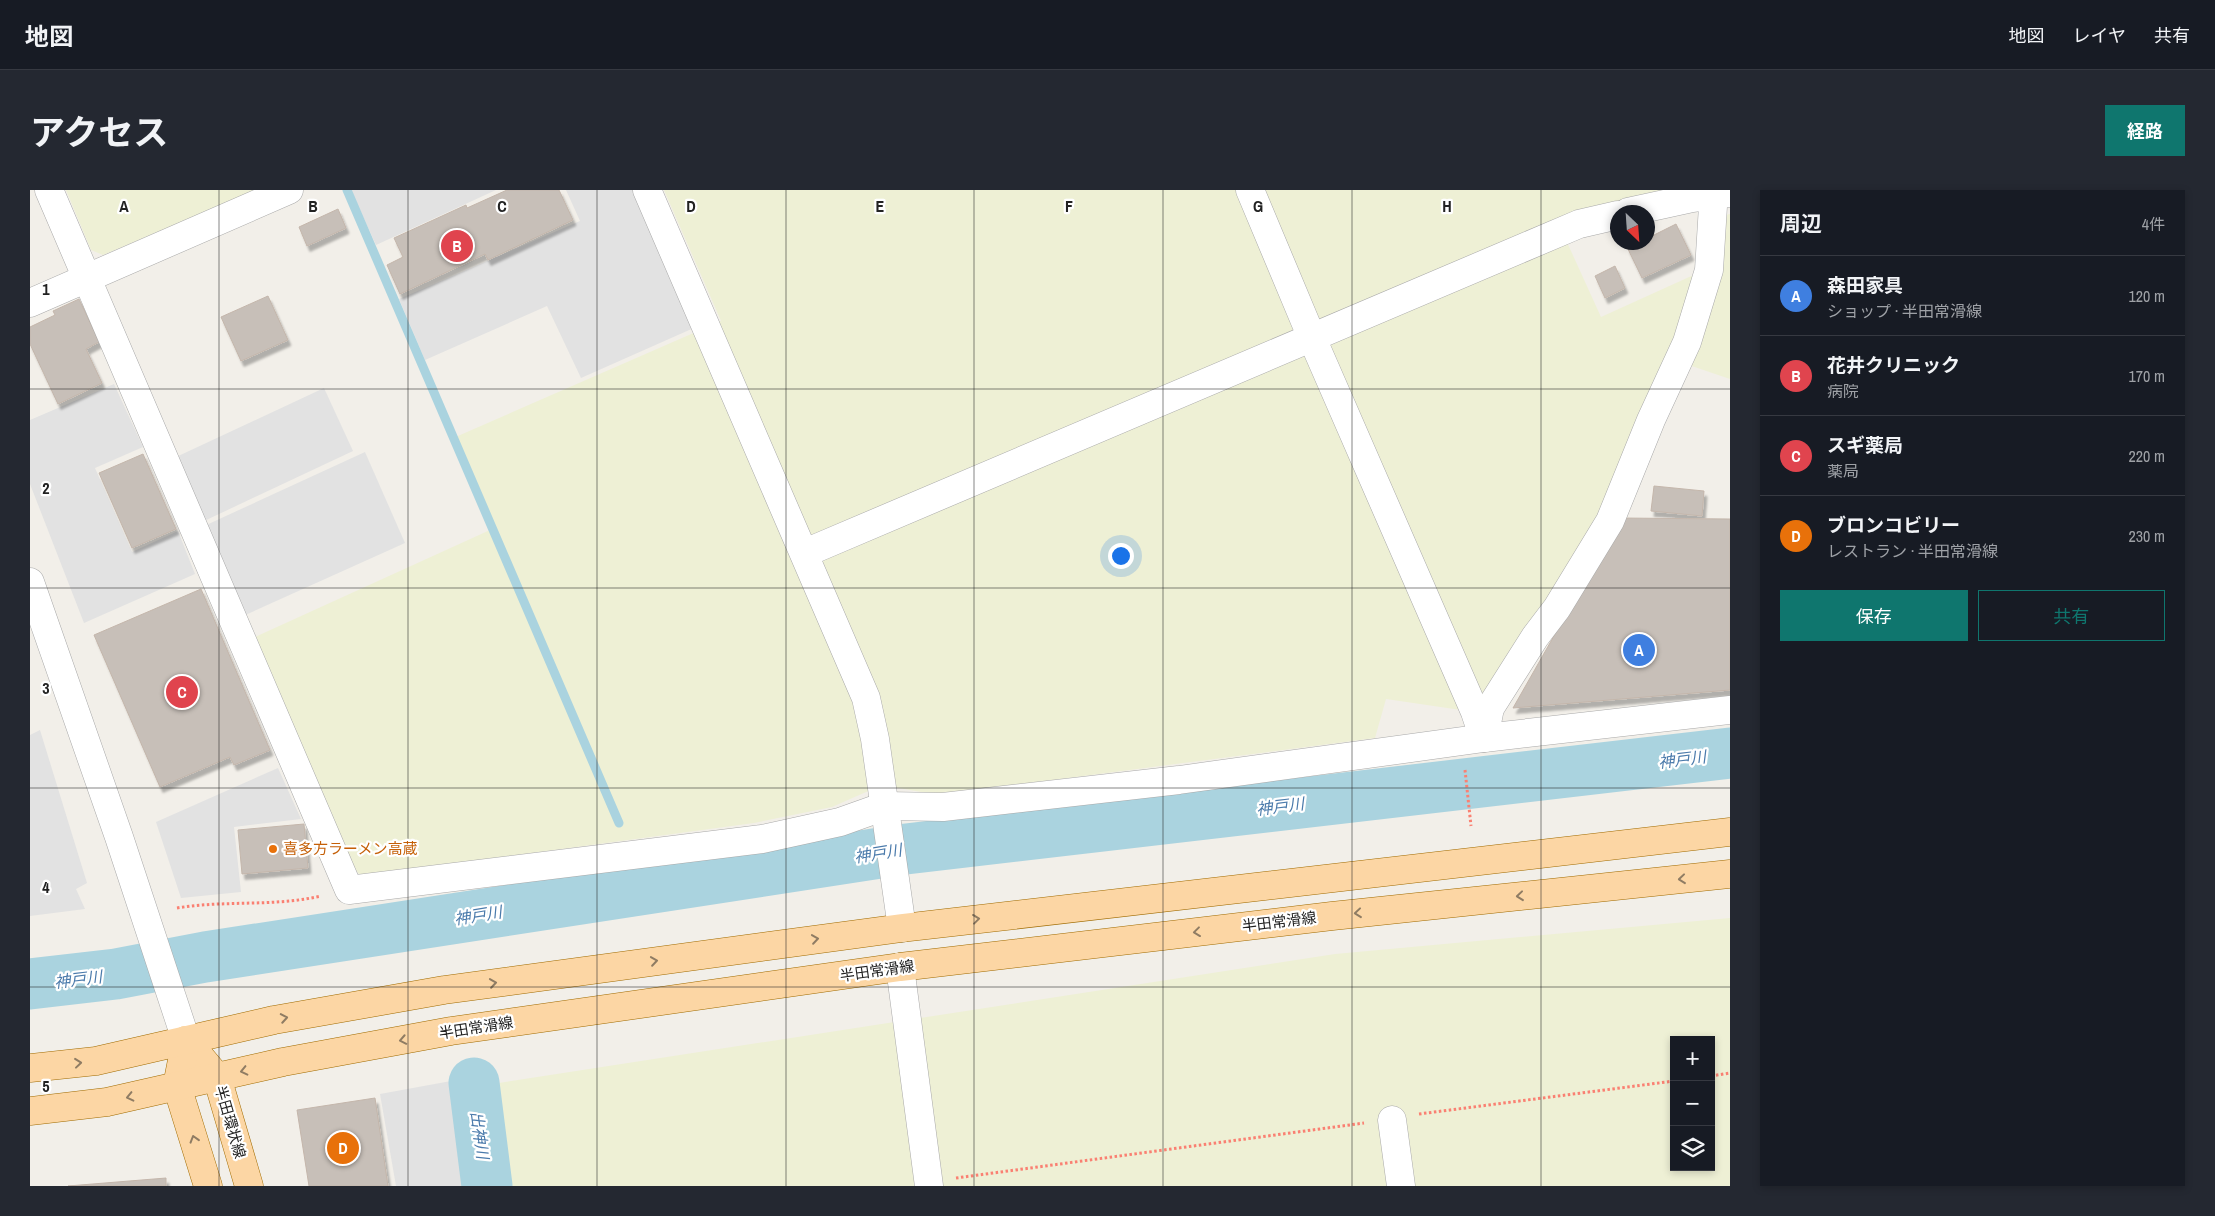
<!DOCTYPE html>
<html lang="ja">
<head>
<meta charset="utf-8">
<style>
	:root { --surface:#171b24; --page:#242831; --text:#f1f3f6; --muted:#9ea1a6; --line:#363941; --accent:#0f766e }
	body { margin:0; font-family:"Archivo Narrow","Noto Sans JP",sans-serif; background:var(--page); color:var(--text) }
	.controls { position:absolute; right:15px; bottom:15px; display:grid; overflow:hidden; border-radius:0px; box-shadow:0 2px 8px #0003 }
	.controls button { width:45px; height:45px; display:grid; place-items:center; padding:0; border:0; border-bottom:1px solid var(--line); background:var(--surface); color:var(--text); font:25px sans-serif }
	.compass { position:absolute; left:1580px; top:15px; width:45px; height:45px; border-radius:50%; background:var(--surface); box-shadow:0 2px 8px #0003; rotate:155deg }
	.you { position:absolute; left:1090px; top:365px; width:18px; height:18px; margin:-12px; border:4px solid #fff; border-radius:50%; background:#1a73e8; box-shadow:0 0 0 8px #1a73e833 }
	.badge { display:grid; place-items:center; width:32px; height:32px; border-radius:50%; background:var(--accent); color:#fff; font-size:16px; font-weight:700 }
	.pin { position:absolute; translate:-50% -50%; border:2px solid #fff; box-shadow:0 1px 5px #0006 }
	.list { margin:0; padding:0; list-style:none }
	h2 { display:flex; justify-content:space-between; align-items:center; height:65px; margin:0; padding:0 20px; font-size:21px }
	h2 small { font-size:16px; font-weight:400; color:var(--muted) }
	.list li { display:grid; grid-template-columns:32px 1fr auto; gap:15px; align-items:center; box-sizing:border-box; height:80px; padding:0 20px; border-top:1px solid var(--line) }
	.list b { display:block; font-size:19px; white-space:nowrap }
	.list p { margin:0; font-size:16px; white-space:nowrap; color:var(--muted) }
	.list em { font-size:16px; font-style:normal; color:var(--muted) }
	.actions { display:flex; gap:10px; padding:15px 20px }
	.actions a { flex:1; padding:11px 0; border:1px solid var(--accent); border-radius:0px; text-align:center; font-size:18px; color:var(--accent) }
	.actions .main { background:var(--accent); color:#fff }
	.icon { flex:none; width:28px; height:28px; fill:none; stroke:currentColor; stroke-width:2; stroke-linecap:round; stroke-linejoin:round }
	.map { position:relative; flex:none; width:1700px; height:996px; overflow:hidden; border-radius:0px }
	header { display:flex; align-items:center; gap:30px; box-sizing:border-box; height:70px; padding:0 25px; background:var(--surface); border-bottom:1px solid var(--line) }
	header strong { font-size:24px }
	nav { display:flex; gap:28px; margin-inline-start:auto; font-size:18px }
	.intro { display:flex; align-items:center; justify-content:space-between; box-sizing:border-box; height:120px; padding:0 30px }
	h1 { margin:0; font-size:35px }
	.button { padding:12px 22px; border-radius:0px; background:var(--accent); color:#fff; font-size:18px; font-weight:700 }
	main { display:flex; gap:30px; padding:0 30px }
	aside { flex:1; background:var(--surface); border-radius:0px; box-shadow:0 2px 8px #0003 }
	.map>svg:first-child { display:block }
</style>
</head>
<body>
<header>
<strong>地図</strong>
<nav><a>地図</a><a>レイヤ</a><a>共有</a></nav>
</header>
<div class="intro"><h1>アクセス</h1><a class="button">経路</a></div>
<main>
<div class="map">
<svg width="1700" height="996" viewBox="0 0 1700 996">
	<defs>
		<filter id="shadow"><feDropShadow dx="3" dy="5.5" stdDeviation="1" flood-color="#0004"/></filter>
	</defs>
	<rect width="100%" height="100%" fill="#f2efe9"/>
	<g fill="#eef0d5" fill-rule="evenodd">
		<polygon points="36,0 227,0 73,65 61,60"/>
		<polygon points="634,0 1633,0 1526,28 1571,127 1690,73 1695,25 1700,24 1700,189 1638,168 1572,324 1453,506 1431,520 1356,509 1345,548 908,605 852,595 802,617 724,633 331,686 315,669 225,447 460,340 421,249 691,131"/>
		<path d="M1700,728V996H466L456,895L1305,764ZM1644,850H1681V977H1644Z"/>
	</g>
	<g fill="#e2e2e2">
		<polygon points="321,0 466,0 346,55"/>
		<polygon points="536,0 608,0 666,137 551,188 517,116 395,170 369,109 550,31"/>
		<polygon points="84,194 113,257 65,278 102,362 148,341 165,384 54,433 0,294 0,230"/>
		<polygon points="294,198 323,261 172,332 144,268"/>
		<polygon points="335,262 375,353 213,426 172,337"/>
		<polygon points="10,540 57,693 46,699 55,719 0,726 0,545"/>
		<polygon points="248,578 271,629 204,637 211,702 151,708 126,632"/>
		<polygon points="421,891 433,996 366,996 350,904"/>
	</g>
	<g fill="none" stroke-linecap="round" stroke-linejoin="round">
		<polyline stroke="#aad3df" stroke-width="9" points="317,0 589,633"/>
		<g stroke="#aad3df" stroke-width="51">
			<polyline points="0,794 86,784 175,767 876,659 1700,563"/>
			<polyline points="444,893 457,996"/>
		</g>
	</g>
	<g fill="#c7bfb8" stroke="#c4b6ab" filter="url(#shadow)">
		<polygon points="477,0 529,0 543,30 458,70 455,64 370,104 357,75 373,67 364,48 436,15 437,18"/>
		<polygon points="308,19 316,38 277,56 269,37"/>
		<polygon points="1646,34 1661,65 1612,88 1597,57 1608,52 1618,52 1618,48"/>
		<polygon points="1585,76 1595,98 1575,108 1565,86"/>
		<polygon points="238,106 258,150 211,171 191,127"/>
		<polygon points="49,109 69,152 56,159 72,193 28,214 0,154 0,137 25,125 23,121"/>
		<polygon points="113,264 146,339 102,358 69,283"/>
		<polygon points="1624,296 1674,301 1672,326 1621,321"/>
		<polygon points="1591,328 1700,329 1700,500 1483,518"/>
		<polygon points="171,399 240,560 204,575 200,567 130,597 64,445"/>
		<polygon points="274,634 278,678 212,684 208,640"/>
		<polygon points="345,908 358,996 279,996 267,920"/>
		<polygon points="136,988 136,996 38,996"/>
	</g>
	<g fill="none" stroke-linecap="round" stroke-linejoin="round">
		<defs>
			<g id="minor">
				<polyline points="19,0 319,700 732,649 810,632 855,616 913,617 1149,590 1454,548 1700,520"/>
				<polyline points="617,0 836,508 845,549 872,738"/>
				<polyline points="1220,0 1282,148 1445,522 1453,546"/>
				<polyline points="1598,22 1662,8 1700,3"/>
				<polyline points="0,113 259,0"/>
				<polyline points="775,363 1549,34 1588,25"/>
				<polyline points="0,392 89,647 156,850"/>
				<polyline points="1454,548 1460,518 1505,447 1527,418 1580,331 1621,230 1657,152 1679,80 1684,0"/>
				<polyline points="870,777 899,996"/>
				<polyline points="1362,930 1371,996"/>
			</g>
			<g id="major">
				<polyline points="156,850 187,887 219,996"/>
				<polyline points="156,850 147,896 178,996"/>
				<polyline points="0,878 66,871 244,830 414,800 872,738 1700,642"/>
				<polyline points="0,921 77,912 253,872 421,841 870,777 1302,726 1700,684"/>
			</g>
		</defs>
		<use href="#minor" stroke="#a9a9a9" stroke-width="29"/>
		<use href="#major" stroke="#a06b00" stroke-width="29"/>
		<g stroke="#fa8072" stroke-width="3" stroke-dasharray="2.5 2.5" stroke-linecap="butt">
			<polyline points="1435,580 1441,636"/>
			<path d="M147,718C195,710 243,717 291,706"/>
			<polyline points="1681,886 1700,883"/>
			<polyline points="1389,924 1644,891"/>
			<polyline points="926,988 1334,933"/>
		</g>
		<use href="#minor" stroke="#fff" stroke-width="28"/>
		<use href="#major" stroke="#fcd6a4" stroke-width="28"/>
	</g>
	<defs><path id="oneway-chevron" d="M-2-3.5L2.5 0L-2 3.5" fill="none" stroke-width="1.6" stroke-linecap="round" stroke-linejoin="round" transform="scale(1.25)"/></defs>
	<g stroke="#8f7c63">
		<use href="#oneway-chevron" transform="translate(1652 689) rotate(174)"/>
		<use href="#oneway-chevron" transform="translate(1490 706) rotate(174)"/>
		<use href="#oneway-chevron" transform="translate(1328 723) rotate(174)"/>
		<use href="#oneway-chevron" transform="translate(946 729) rotate(-7)"/>
		<use href="#oneway-chevron" transform="translate(1167 742) rotate(173)"/>
		<use href="#oneway-chevron" transform="translate(785 749) rotate(-8)"/>
		<use href="#oneway-chevron" transform="translate(624 771) rotate(-8)"/>
		<use href="#oneway-chevron" transform="translate(463 793) rotate(-8)"/>
		<use href="#oneway-chevron" transform="translate(254 828) rotate(-10)"/>
		<use href="#oneway-chevron" transform="translate(373 850) rotate(169)"/>
		<use href="#oneway-chevron" transform="translate(48 873) rotate(-6)"/>
		<use href="#oneway-chevron" transform="translate(214 881) rotate(167)"/>
		<use href="#oneway-chevron" transform="translate(100 907) rotate(167)"/>
		<use href="#oneway-chevron" transform="translate(164 949) rotate(-107)"/>
	</g>
	<path fill="none" stroke="#222" stroke-width="1" stroke-opacity="0.55" d="M189,0V996M378,0V996M567,0V996M756,0V996M944,0V996M1133,0V996M1322,0V996M1511,0V996M0,199H1700M0,398H1700M0,598H1700M0,797H1700"/>
	<circle fill="#e8710a" stroke="#fff" stroke-width="2" cx="243" cy="659" r="5"/>
	<g text-anchor="middle" stroke-width="4.5" stroke-linejoin="round" paint-order="stroke">
		<g font-size="15" fill="#c56008" stroke="#fff" text-anchor="start">
			<text x="253" y="664">喜多方ラーメン高蔵</text>
		</g>
		<g font-size="15" fill="#222" stroke="#fff">
			<text transform="translate(1249 732) rotate(-7)" y="5">半田常滑線</text>
			<text transform="translate(847 781) rotate(-8)" y="5">半田常滑線</text>
			<text transform="translate(446 838) rotate(-9)" y="5">半田常滑線</text>
			<text transform="translate(200 932) rotate(74)" y="5">半田環状線</text>
		</g>
		<g font-size="16" font-style="italic" fill="#4a7aab" stroke="#fff">
			<text transform="translate(1652 569) rotate(-7)" y="6">神戸川</text>
			<text transform="translate(1250 616) rotate(-7)" y="6">神戸川</text>
			<text transform="translate(848 663) rotate(-9)" y="6">神戸川</text>
			<text transform="translate(448 725) rotate(-9)" y="6">神戸川</text>
			<text transform="translate(48 789) rotate(-7)" y="6">神戸川</text>
			<text transform="translate(450 945) rotate(82)" y="6">出神川</text>
		</g>
	</g>
	<g font-size="16" text-anchor="middle" font-weight="bold" fill="#222" stroke="#fff" stroke-width="4.5" stroke-linejoin="round" paint-order="stroke">
		<text x="94" y="22">A</text>
		<text x="283" y="22">B</text>
		<text x="472" y="22">C</text>
		<text x="661" y="22">D</text>
		<text x="850" y="22">E</text>
		<text x="1039" y="22">F</text>
		<text x="1228" y="22">G</text>
		<text x="1417" y="22">H</text>
		<text x="16" y="105">1</text>
		<text x="16" y="304">2</text>
		<text x="16" y="504">3</text>
		<text x="16" y="703">4</text>
		<text x="16" y="902">5</text>
	</g>
</svg>
<div class="controls">
<button>+</button>
<button>−</button>
<button><svg class="icon" aria-label="layers" viewBox="0 0 24 24"><path d="M12 4l9 5-9 5-9-5zM3 14l9 5 9-5"/></svg></button>
</div>
<svg class="compass" viewBox="-18 -18 36 36"><path d="M0-13l5 13h-10z" fill="#e53935"/><path d="M0 13l5-13h-10z" fill="#9ea1a6"/></svg>
<div class="you"></div>
<div class="pin badge" style="left:1609px;top:460px;background:#3f7fe0">A</div>
<div class="pin badge" style="left:427px;top:56px;background:#e0444e">B</div>
<div class="pin badge" style="left:152px;top:502px;background:#e0444e">C</div>
<div class="pin badge" style="left:313px;top:958px;background:#e8710a">D</div>
</div>
<aside>
<h2>周辺<small>4件</small></h2>
<ul class="list">
<li><span class="badge" style="background:#3f7fe0">A</span><div><b>森田家具</b><p>ショップ · 半田常滑線</p></div><em>120 m</em></li>
<li><span class="badge" style="background:#e0444e">B</span><div><b>花井クリニック</b><p>病院</p></div><em>170 m</em></li>
<li><span class="badge" style="background:#e0444e">C</span><div><b>スギ薬局</b><p>薬局</p></div><em>220 m</em></li>
<li><span class="badge" style="background:#e8710a">D</span><div><b>ブロンコビリー</b><p>レストラン · 半田常滑線</p></div><em>230 m</em></li>
</ul>
<div class="actions"><a class="main">保存</a><a>共有</a></div>
</aside>
</main>
</body>
</html>
